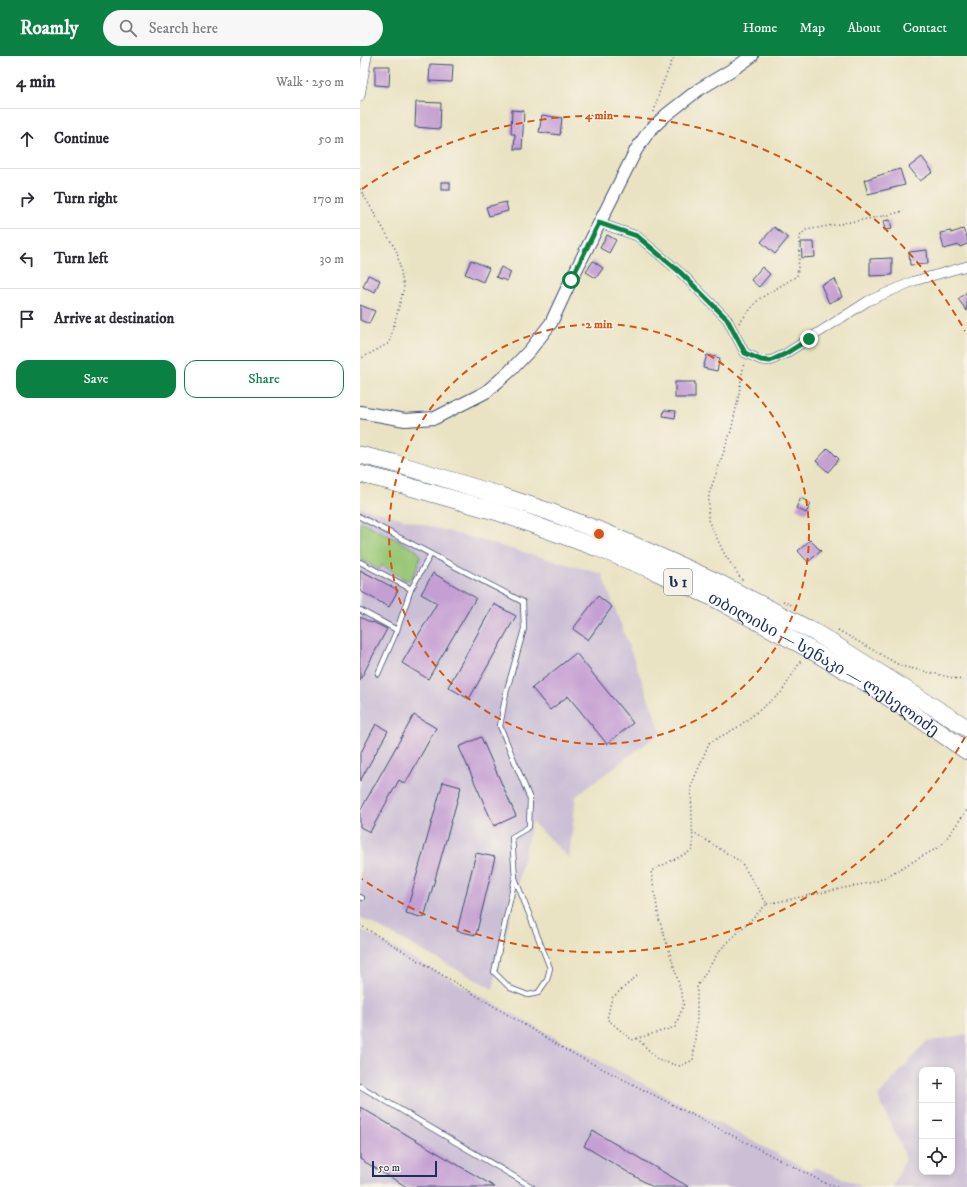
<!DOCTYPE html>
<html lang="en">
<head>
<meta charset="utf-8">
<style>
	:root { --surface:#fff; --page:#f7f7f7; --text:#2b2b33; --muted:#7c7c81; --line:#e1e1e2; --accent:#0b8043 }
	body { margin:0; font-family:"IM FELL DW Pica","Noto Serif Georgian",serif; background:var(--page); color:var(--text) }
	.controls { position:absolute; right:12px; bottom:12px; display:grid; overflow:hidden; border-radius:8px; box-shadow:0 2px 6px #0003 }
	.controls button { width:36px; height:36px; display:grid; place-items:center; padding:0; border:0; border-bottom:1px solid var(--line); background:var(--surface); color:var(--text); font:20px sans-serif }
	.scale { position:absolute; left:12px; bottom:10px; width:65px; box-sizing:border-box; padding-left:4px; border:2px solid #1b2f5e; border-top:0; font-size:11px; line-height:14px; white-space:nowrap; color:#1b2f5e; -webkit-text-stroke:3px #f7f3e8; paint-order:stroke }
	.stop { position:absolute; width:12px; height:12px; margin:-9px; border:3px solid #0b8043; border-radius:50%; background:#fff }
	.stop.end { background:#0b8043; border-color:#fff; box-shadow:0 1px 4px #0008 }
	.list { margin:0; padding:0; list-style:none }
	h2 { display:flex; justify-content:space-between; align-items:center; height:52px; margin:0; padding:0 16px; font-size:17px }
	h2 small { font-size:13px; font-weight:400; color:var(--muted) }
	.list li { display:grid; grid-template-columns:26px 1fr auto; gap:12px; align-items:center; box-sizing:border-box; height:60px; padding:0 16px; border-top:1px solid var(--line) }
	.list b { display:block; font-size:15px; white-space:nowrap }
	.list em { font-size:13px; font-style:normal; color:var(--muted) }
	.actions { display:flex; gap:8px; padding:12px 16px }
	.actions a { flex:1; padding:9px 0; border:1px solid var(--accent); border-radius:12px; text-align:center; font-size:14px; color:var(--accent) }
	.actions .main { background:var(--accent); color:#fff }
	.icon { flex:none; width:22px; height:22px; fill:none; stroke:currentColor; stroke-width:2; stroke-linecap:round; stroke-linejoin:round }
	.map { position:relative; flex:none; width:607px; height:1131px; overflow:hidden }
	header { display:flex; align-items:center; gap:24px; box-sizing:border-box; height:56px; padding:0 20px; background:var(--accent); color:#fff }
	header strong { font-size:19px }
	nav { display:flex; gap:22px; margin-inline-start:auto; font-size:14px }
	.search { width:280px; height:36px; background:var(--page); display:flex; align-items:center; gap:10px; box-sizing:border-box; padding:0 14px; border-radius:22px; color:var(--muted); font-size:15px }
	main { display:flex }
	aside { flex:1; background:var(--surface) }
	.map>svg:first-child { display:block }
</style>
</head>
<body>
<header>
<strong>Roamly</strong>
<div class="search"><svg class="icon" aria-label="search" viewBox="0 0 24 24"><circle cx="10" cy="10" r="6"/><path d="M15 15l6 6"/></svg>Search here</div>
<nav><a>Home</a><a>Map</a><a>About</a><a>Contact</a></nav>
</header>
<main>
<aside>
<h2>4 min<small>Walk · 250 m</small></h2>
<ul class="list">
<li><svg class="icon" aria-label="ahead" viewBox="0 0 24 24"><path d="M12 20V5M6 11l6-6 6 6"/></svg><div><b>Continue</b></div><em>50 m</em></li>
<li><svg class="icon" aria-label="right" viewBox="0 0 24 24"><path d="M7 20v-9h11M14 6l5 5-5 5"/></svg><div><b>Turn right</b></div><em>170 m</em></li>
<li><svg class="icon" aria-label="left" viewBox="0 0 24 24"><path d="M17 20v-9H6M10 6l-5 5 5 5"/></svg><div><b>Turn left</b></div><em>30 m</em></li>
<li><svg class="icon" aria-label="arrive" viewBox="0 0 24 24"><path d="M6 21V4h12l-3 4 3 4H6"/></svg><div><b>Arrive at destination</b></div></li>
</ul>
<div class="actions"><a class="main">Save</a><a>Share</a></div>
</aside>
<div class="map">
<svg width="607" height="1131" viewBox="0 0 607 1131">
	<rect width="100%" height="100%" fill="#f7f3e8"/>
	<filter id="ink" filterUnits="userSpaceOnUse"><feTurbulence type="fractalNoise" baseFrequency=".025" numOctaves="2"/><feDisplacementMap in="SourceGraphic" scale="8" xChannelSelector="R" yChannelSelector="G"/><feConvolveMatrix kernelMatrix="1 2 1 2 8 2 1 2 1" color-interpolation-filters="sRGB"/></filter>
	<filter id="wash" filterUnits="userSpaceOnUse"><feTurbulence type="fractalNoise" baseFrequency=".012" numOctaves="4" result="noise"/><feDisplacementMap in="SourceGraphic" scale="16" xChannelSelector="R" yChannelSelector="G"/><feGaussianBlur stdDeviation="0.9" result="paint"/><feColorMatrix in="noise" values="0 0 0 0 0 0 0 0 0 0 0 0 0 0 0 0 0 1.4 0 .05"/><feComposite in="paint" operator="in"/></filter>
	<g filter="url(#wash)">
		<rect width="100%" height="100%" fill="#eae3c3"/>
		<g fill="#cbbfd6" fill-rule="evenodd">
			<polygon points="0,451 242,518 301,676 216,740 209,802 172,766 133,933 0,861"/>
			<polygon points="0,873 207,988 450,1115 455,1111 503,1131 0,1131"/>
			<path d="M607,978V1131H533L545,1103L544,1096L518,1041L566,986ZM562,1014H592V1116H562Z"/>
		</g>
		<path fill="#9ac877" stroke="#5a7c6a" d="M0,465L56,494C57,496 59,497 60,499C61,504 55,517 52,521C50,524 49,523 46,524L22,509L19,514L0,503Z"/>
		<g id="blocks">
			<g fill="#c49fd3">
				<polygon points="70,8 93,9 92,26 69,25"/>
				<polygon points="15,10 30,10 29,30 15,29"/>
				<polygon points="56,46 81,47 80,73 55,71"/>
				<polygon points="152,54 164,55 162,93 154,93 155,78 151,78"/>
				<polygon points="182,59 202,62 200,79 179,76"/>
				<polygon points="562,101 573,116 560,125 549,111"/>
				<polygon points="540,113 545,129 508,138 504,124"/>
				<rect x="81" y="126" width="9" height="8"/>
				<polygon points="146,146 148,155 129,160 126,151"/>
				<polygon points="530,164 532,173 525,174 523,165"/>
				<polygon points="414,171 428,182 415,198 401,186"/>
				<polygon points="603,173 607,182 607,188 600,191 599,189 584,193 580,177 591,175 591,177"/>
				<polygon points="247,179 256,184 249,197 240,192"/>
				<polygon points="441,186 454,186 455,201 442,202"/>
				<polygon points="567,194 568,208 550,209 549,196"/>
				<polygon points="532,202 532,219 510,220 510,203"/>
				<polygon points="111,204 129,212 123,226 105,218"/>
				<polygon points="233,205 243,212 236,222 226,216"/>
				<polygon points="141,211 151,216 147,225 136,221"/>
				<polygon points="402,211 410,218 399,231 391,224"/>
				<polygon points="8,219 20,224 15,236 3,231"/>
				<polygon points="475,223 482,241 469,247 461,229"/>
				<polygon points="607,236 607,255 598,243"/>
				<polygon points="0,249 15,255 9,268 0,264"/>
				<polygon points="347,299 360,302 357,315 343,312"/>
				<rect x="315" y="326" width="20" height="16"/>
				<polygon points="304,354 316,355 315,362 303,360"/>
				<polygon points="468,392 479,403 468,416 456,405"/>
				<polygon points="441,442 451,448 446,457 436,452"/>
				<polygon points="450,484 461,495 448,506 438,495"/>
				<polygon points="0,514 38,534 29,551 0,535"/>
				<polygon points="73,517 116,542 68,623 42,607 77,547 61,538"/>
				<polygon points="238,540 252,551 228,584 213,573"/>
				<polygon points="134,548 156,560 109,643 88,631"/>
				<polygon points="0,561 12,567 13,566 27,573 0,624"/>
				<polygon points="216,597 273,667 247,688 208,640 190,654 172,632"/>
				<polygon points="54,659 76,672 45,728 39,724 10,776 0,771 0,755"/>
				<polygon points="16,668 28,675 0,725 0,698"/>
				<polygon points="121,681 156,760 134,770 99,691"/>
				<polygon points="83,726 101,731 64,862 46,857"/>
				<polygon points="116,797 135,801 116,879 97,875"/>
				<polygon points="0,1051 135,1131 47,1131 0,1103"/>
				<polygon points="233,1075 329,1131 293,1131 224,1090"/>
			</g>
		</g>
	</g>
	<g filter="url(#ink)">
		<use href="#blocks" fill-opacity="0" stroke="#3a4a6d" stroke-width="1"/>
		<g fill="none" stroke-linecap="round" stroke-linejoin="round">
			<defs>
				<g id="service">
					<polyline points="0,461 163,546 164,573 146,637 140,670 170,743 169,771 152,781 155,822 190,912 187,924 178,937 168,939 150,932 134,916 155,822"/>
					<polyline points="0,506 51,533"/>
					<polyline points="0,554 37,574"/>
					<polyline points="18,618 37,574 51,533 71,498"/>
					<polyline points="0,841 2,842"/>
					<polyline points="0,1030 172,1131"/>
				</g>
				<g id="minor">
					<polyline points="0,40 7,0"/>
					<polyline points="239,167 277,180 321,217 367,263 385,297 401,304 410,305 425,298 508,245 554,225 607,210"/>
				</g>
				<polyline id="tertiary" points="0,356 45,364 75,362 126,336 149,316 170,294 191,267 211,224 276,94 289,75 306,59 338,34 378,10 392,0"/>
				<g id="motorway">
					<polyline points="0,399 34,407 142,440 190,456 246,477 355,525 456,577 607,672"/>
					<path id="s1" d="M0,418L29,425L138,456L238,492L290,513L354,542L449,593L515,632L607,695"/>
				</g>
			</defs>
			<use href="#service" stroke="#3a4a6d" stroke-width="6"/>
			<use href="#minor" stroke="#3a4a6d" stroke-width="10"/>
			<use href="#tertiary" stroke="#3a4a6d" stroke-width="14"/>
			<use href="#motorway" stroke="#3a4a6d" stroke-width="18"/>
			<g stroke="#3a4a6d" stroke-width="1.5" stroke-dasharray="1 3" stroke-linecap="butt">
				<polyline points="294,56 300,34 314,0"/>
				<polyline points="0,133 37,196 44,232 29,287 0,303"/>
				<polyline points="379,267 399,243 437,220 439,203 440,180 446,174 529,159 544,155"/>
				<polyline points="382,524 365,499 348,464 349,438 371,375 378,343 384,306"/>
				<polyline points="423,545 434,550"/>
				<polyline points="478,574 541,610 607,625"/>
				<polyline points="407,848 518,825 581,790 607,754"/>
				<polyline points="0,869 206,994 463,1126 477,1131"/>
				<polyline points="277,920 252,942 247,963 272,984 315,971 324,947 313,907 299,863 291,815 333,794 331,730 349,687 378,671 421,637 442,603"/>
				<polyline points="277,982 298,1004 320,1010 333,1004 337,961 337,930 360,894 407,848 381,806 333,776"/>
			</g>
			<use href="#service" stroke="#fff" stroke-width="4.5"/>
			<use href="#minor" stroke="#fff" stroke-width="9"/>
			<use href="#tertiary" stroke="#fff" stroke-width="12"/>
			<use href="#motorway" stroke="#fff" stroke-width="17"/>
		</g>
	</g>
	<g fill="none" stroke-linecap="round" stroke-linejoin="round" filter="url(#ink)">
		<polyline stroke="#0b8043" stroke-width="5" points="211,224 239,167 277,180 321,217 367,263 385,297 401,304 410,305 425,298 449,283"/>
	</g>
	<g fill="none" stroke="#d45514" stroke-width="2" stroke-dasharray="7 5">
		<circle cx="239" cy="478" r="210"/>
		<path d="M605 681A419 419 0 0 1 2 823M2 133A419 419 0 0 1 605 275"/>
	</g>
	<g text-anchor="middle" stroke-width="3" stroke-linejoin="round" paint-order="stroke">
		<rect fill="#f7f3e8" stroke="#5d6a87" stroke-width="1" x="304" y="513" width="28" height="26" rx="3"/>
		<g font-size="15" font-weight="bold" fill="#1b2f5e">
			<text x="318" y="531">ს 1</text>
		</g>
		<g font-size="16" fill="#1b2f5e" stroke="#f7f3e8">
			<text dy="6" stroke="none"><textPath href="#s1" startOffset="504">თბილისი — სენაკი — ლესელიძე</textPath></text>
		</g>
	</g>
	<circle cx="239" cy="478" r="6" fill="#d45514" stroke="#f7f3e8" stroke-width="2"/>
	<g font-size="12" text-anchor="middle" font-weight="bold" fill="#d45514" stroke="#f7f3e8" stroke-width="3" stroke-linejoin="round" paint-order="stroke">
		<text x="239" y="63">4 min</text>
		<text x="239" y="272">2 min</text>
	</g>
</svg>
<div class="controls">
<button>+</button>
<button>−</button>
<button><svg class="icon" aria-label="locate" viewBox="0 0 24 24"><circle cx="12" cy="12" r="6"/><path d="M12 2v4M12 18v4M2 12h4M18 12h4"/></svg></button>
</div>
<div class="scale">50 m</div>
<div class="stop" style="left:211px;top:224px"></div>
<div class="stop end" style="left:449px;top:283px"></div>
</div>
</main>
</body>
</html>
